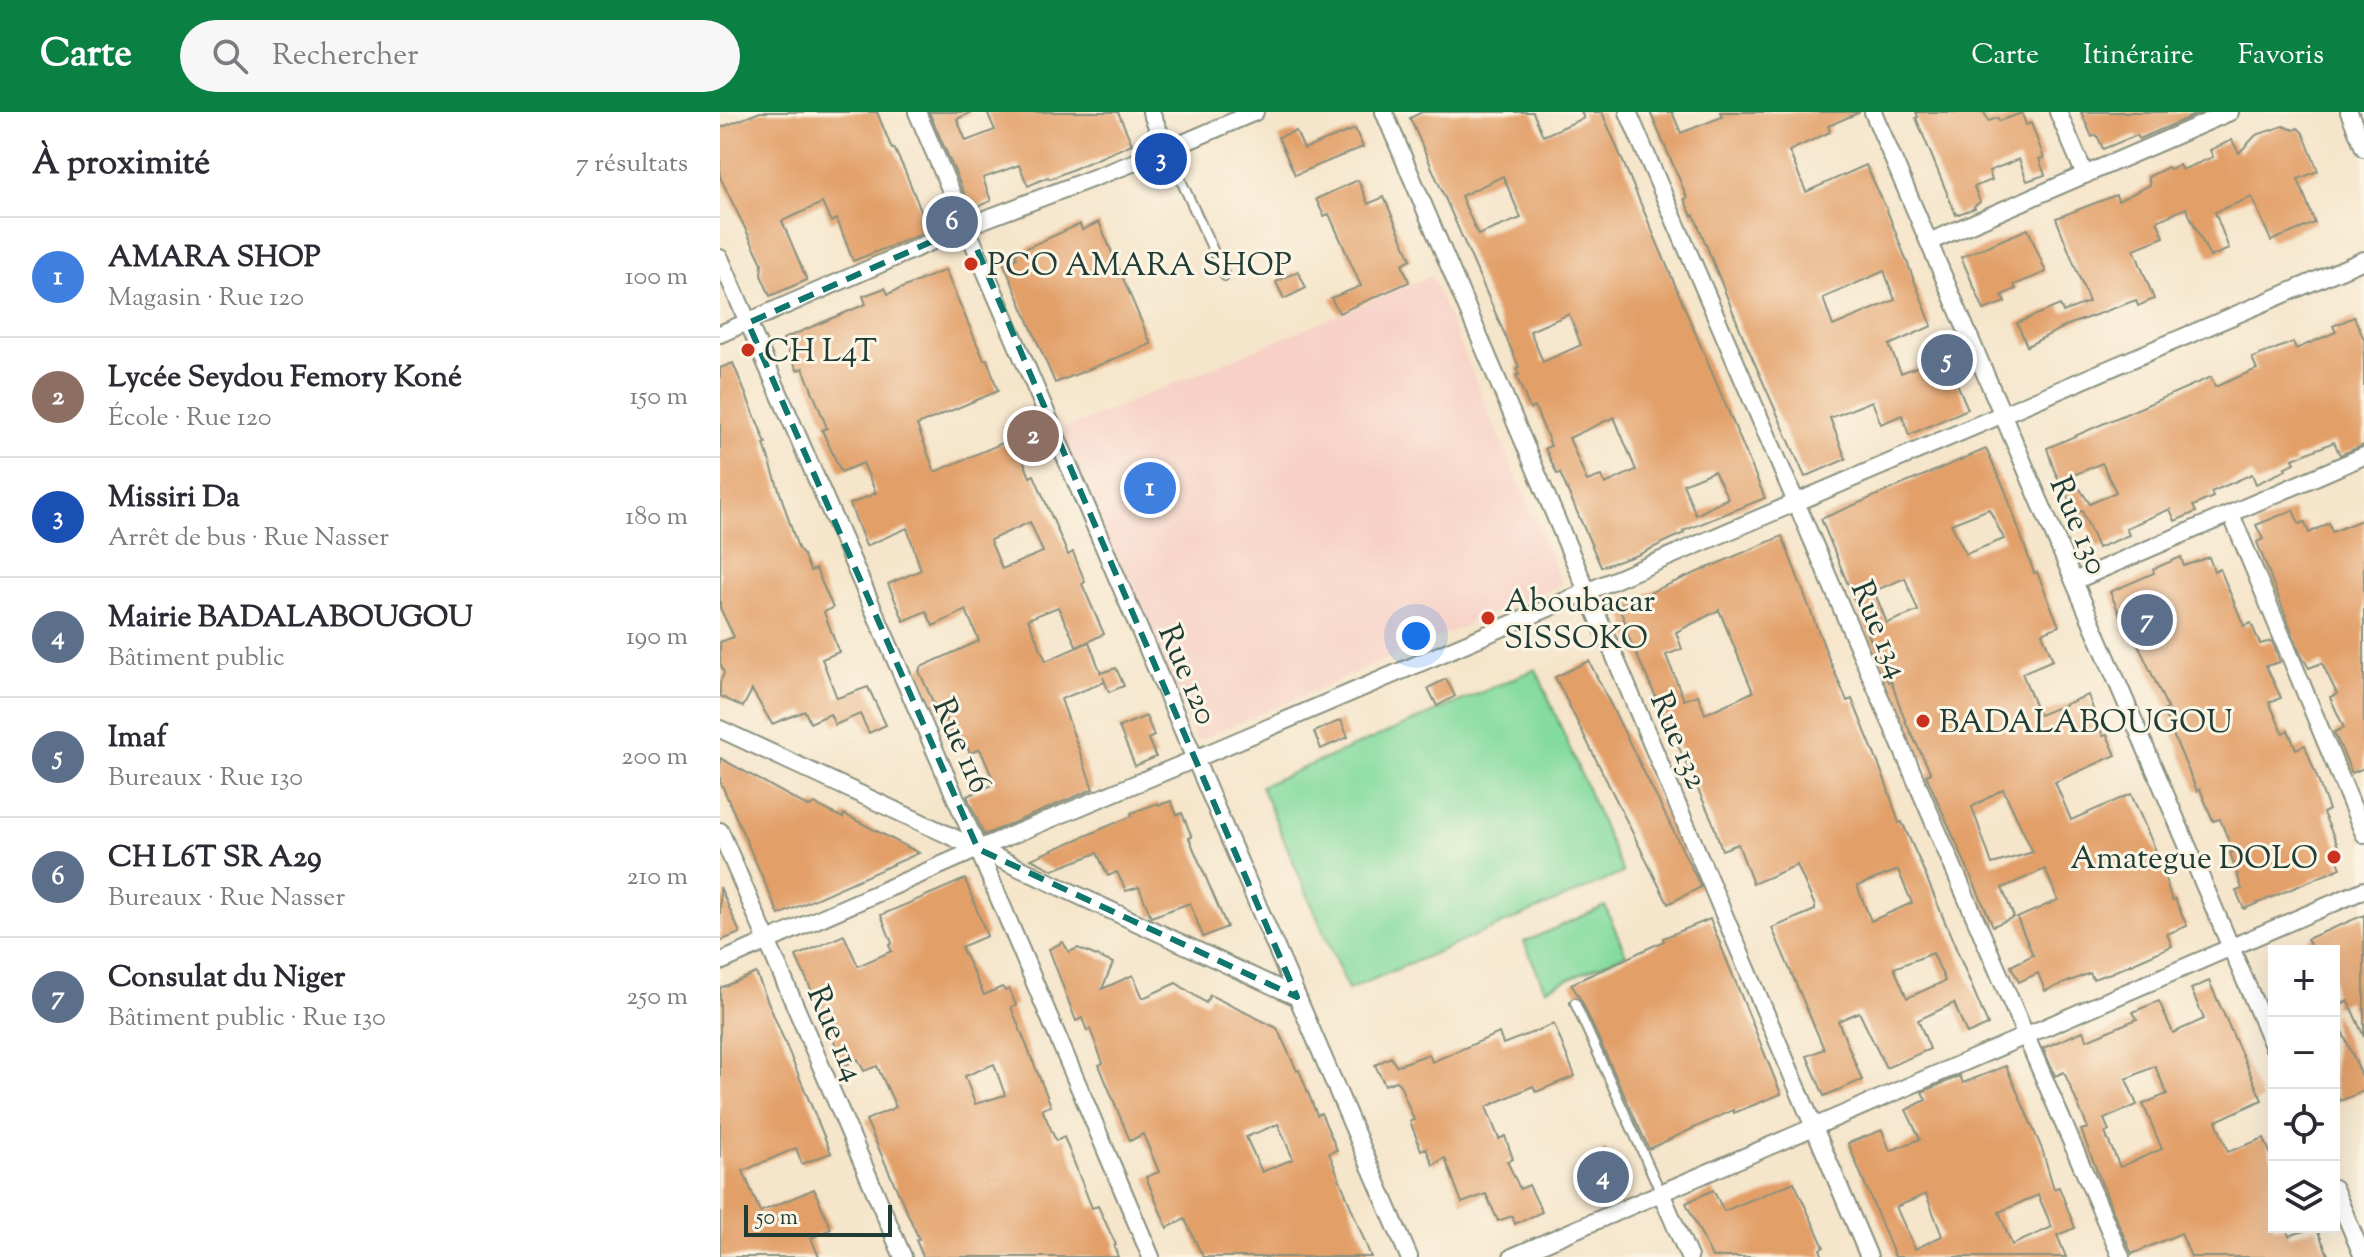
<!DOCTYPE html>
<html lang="fr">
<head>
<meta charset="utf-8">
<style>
	:root { --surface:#fff; --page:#f7f7f7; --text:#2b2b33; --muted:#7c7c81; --line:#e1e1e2; --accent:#0b8043 }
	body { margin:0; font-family:"Sorts Mill Goudy",serif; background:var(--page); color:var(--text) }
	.controls { position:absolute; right:24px; bottom:24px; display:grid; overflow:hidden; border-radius:0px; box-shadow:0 8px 32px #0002 }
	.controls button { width:72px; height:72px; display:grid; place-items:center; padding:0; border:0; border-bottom:2px solid var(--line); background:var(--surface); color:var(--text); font:40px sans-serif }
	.scale { position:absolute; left:24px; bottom:20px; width:148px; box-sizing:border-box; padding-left:8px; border:4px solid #1f3d34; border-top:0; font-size:22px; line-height:28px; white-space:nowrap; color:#1f3d34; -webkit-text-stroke:6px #fcf5e5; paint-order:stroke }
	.you { position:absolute; left:696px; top:524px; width:28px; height:28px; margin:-20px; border:6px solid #fff; border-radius:50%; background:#1a73e8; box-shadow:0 0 0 12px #1a73e833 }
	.badge { display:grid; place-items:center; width:52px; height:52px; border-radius:50%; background:var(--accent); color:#fff; font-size:26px; font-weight:700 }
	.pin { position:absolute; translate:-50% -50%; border:4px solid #fff; box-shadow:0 2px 8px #0006 }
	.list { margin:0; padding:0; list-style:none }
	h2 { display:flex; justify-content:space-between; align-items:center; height:104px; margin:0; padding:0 32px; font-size:34px }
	h2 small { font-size:26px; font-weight:400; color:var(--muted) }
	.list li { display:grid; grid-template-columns:52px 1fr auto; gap:24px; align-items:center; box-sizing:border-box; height:120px; padding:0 32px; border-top:2px solid var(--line) }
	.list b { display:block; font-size:30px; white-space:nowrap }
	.list p { margin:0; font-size:26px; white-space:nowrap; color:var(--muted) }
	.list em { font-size:26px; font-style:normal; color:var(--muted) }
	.icon { flex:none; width:44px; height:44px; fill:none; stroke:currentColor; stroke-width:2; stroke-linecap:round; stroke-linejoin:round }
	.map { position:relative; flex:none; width:1644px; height:1145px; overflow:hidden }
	header { display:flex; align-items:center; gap:48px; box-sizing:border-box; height:112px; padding:0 40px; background:var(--accent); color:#fff }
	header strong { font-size:38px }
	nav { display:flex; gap:44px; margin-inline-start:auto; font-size:28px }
	.search { width:560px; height:72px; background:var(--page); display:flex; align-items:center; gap:20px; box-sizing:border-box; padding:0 28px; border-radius:44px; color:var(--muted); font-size:30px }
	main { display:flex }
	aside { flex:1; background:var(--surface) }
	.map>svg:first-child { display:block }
</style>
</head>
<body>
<header>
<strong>Carte</strong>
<div class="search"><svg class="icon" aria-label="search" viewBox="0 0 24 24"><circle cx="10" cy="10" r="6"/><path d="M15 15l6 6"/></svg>Rechercher</div>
<nav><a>Carte</a><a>Itinéraire</a><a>Favoris</a></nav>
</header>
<main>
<aside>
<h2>À proximité<small>7 résultats</small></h2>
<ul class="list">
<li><span class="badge" style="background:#3f7fe0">1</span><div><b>AMARA SHOP</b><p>Magasin · Rue 120</p></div><em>100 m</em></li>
<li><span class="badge" style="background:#8d6e63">2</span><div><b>Lycée Seydou Femory Koné</b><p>École · Rue 120</p></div><em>150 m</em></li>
<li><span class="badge" style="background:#1a4fb4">3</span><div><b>Missiri Da</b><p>Arrêt de bus · Rue Nasser</p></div><em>180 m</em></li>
<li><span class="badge" style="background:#5c6f8a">4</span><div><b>Mairie BADALABOUGOU</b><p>Bâtiment public</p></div><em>190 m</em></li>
<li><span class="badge" style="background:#5c6f8a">5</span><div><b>Imaf</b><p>Bureaux · Rue 130</p></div><em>200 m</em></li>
<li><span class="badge" style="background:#5c6f8a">6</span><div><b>CH L6T SR A29</b><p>Bureaux · Rue Nasser</p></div><em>210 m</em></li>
<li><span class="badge" style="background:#5c6f8a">7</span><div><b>Consulat du Niger</b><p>Bâtiment public · Rue 130</p></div><em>250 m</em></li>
</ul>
</aside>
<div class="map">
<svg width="1644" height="1145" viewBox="0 0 1644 1145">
	<rect width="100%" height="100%" fill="#fcf5e5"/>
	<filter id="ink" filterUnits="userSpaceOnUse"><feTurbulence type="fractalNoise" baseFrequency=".0125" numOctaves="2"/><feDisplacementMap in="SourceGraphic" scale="16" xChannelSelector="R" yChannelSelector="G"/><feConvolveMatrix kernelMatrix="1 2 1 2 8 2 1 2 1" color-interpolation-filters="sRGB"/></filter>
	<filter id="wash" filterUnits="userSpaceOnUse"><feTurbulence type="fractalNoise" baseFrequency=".006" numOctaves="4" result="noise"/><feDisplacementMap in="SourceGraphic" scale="32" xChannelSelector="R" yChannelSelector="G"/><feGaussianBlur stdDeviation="1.8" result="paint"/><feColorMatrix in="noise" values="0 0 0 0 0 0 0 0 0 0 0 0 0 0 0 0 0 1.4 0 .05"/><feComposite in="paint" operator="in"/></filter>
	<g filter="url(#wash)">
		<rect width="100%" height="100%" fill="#f5e5ca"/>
		<polygon fill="#f7d1c7" points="711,164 842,472 477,629 340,319"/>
		<g fill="#84db9f" stroke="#528c6a" stroke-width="2">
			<polygon points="816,557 903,761 628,878 541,674"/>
			<polygon points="885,794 906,842 825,877 804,830"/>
		</g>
		<g id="blocks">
			<g fill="#e29f67" fill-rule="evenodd">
				<polygon points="40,0 157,0 172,37 174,36 185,59 209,119 133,149 117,107 111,110 102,91 62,109 87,168 50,184 41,163 42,151 0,65 0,16"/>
				<polygon points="209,0 252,0 237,7 246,29 275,18 267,0 398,0 412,32 330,67 328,65 308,74 299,53 263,66 271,89 251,97"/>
				<path d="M702,0H813L823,24L864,6L861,0H882L1045,386L963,419L964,421L918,443L881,455L840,361L837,362L825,336L831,334L815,295L810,297L796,263H799L796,256L799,255L690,6ZM783,64L801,106L758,123L741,84ZM849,202L861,233L823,250L810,219ZM894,305L916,358L885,372L881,364L867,369L849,326ZM994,359L1008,386L976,403L963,372Z"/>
				<path d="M930,0H952L961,21L1002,5L1000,0H1140L1108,14L1110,20L1069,39L1086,80L1146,53L1166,96L1212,214L1169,233L1181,261L1225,244L1248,297L1189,323L1182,303L1161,312L1152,289L1110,306L1126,347L1085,365L1024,227L974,103L972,104L964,87L967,86L961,71ZM1164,159L1175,188L1113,214L1103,186Z"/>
				<polygon points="1196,0 1264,0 1268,9 1278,6 1279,9 1302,1 1306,13 1311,11 1324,46 1319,47 1325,63 1307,69 1299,47 1269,59 1272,68 1254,75 1260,90 1254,94 1255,96 1236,103 1196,6 1198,5"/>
				<polygon points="1361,0 1482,0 1419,27 1417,23 1383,37 1377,23 1372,25"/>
				<polygon points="1563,14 1574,18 1578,16 1583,21 1598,59 1578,67 1595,111 1551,129 1532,85 1495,100 1509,137 1490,145 1466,96 1437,109 1444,125 1414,137 1434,187 1418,194 1416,188 1348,213 1307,234 1297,211 1340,193 1343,200 1369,190 1336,106 1396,83 1398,89 1430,73 1428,65 1448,55 1450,57 1459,53 1462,58 1493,45 1490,38 1512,28 1519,41 1536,23"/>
				<polygon points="635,17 643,35 575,63 558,25 576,19 584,37"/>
				<polygon points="638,68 648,92 664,85 691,147 682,152 689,170 619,201 611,186 641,174 609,102 604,104 596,87"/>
				<polygon points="379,110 431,232 335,271 284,152 297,146 295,141 360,112 362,118"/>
				<polygon points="1308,117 1326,160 1294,173 1296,177 1282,183 1285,190 1264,198 1241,145"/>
				<path d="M225,158L264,248L267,247L278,279L197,313L215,360L294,326L310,365L314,363L348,443L353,440L365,470L362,472L384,522L357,535L338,495L308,507L326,549L369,530L381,561L396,556L404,574L389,580L383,565L385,570L341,587L373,677L264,723L247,684L275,672L260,637L250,641L244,628L236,632L221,595L216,597L199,559L201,555L259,529L246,498L213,514L206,499L184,509L168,472L201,458L187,416L146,434L130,392L156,381L143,351L121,360L102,318L107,316L83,256L77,258L63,227L146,192L143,184L165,176L168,182ZM310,410L323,440L282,457L270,428Z"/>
				<polygon points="578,159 586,176 564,187 556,170"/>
				<path d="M1634,205L1644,227V333L1620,343L1614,330L1573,347L1575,351L1565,355L1566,358L1536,372L1532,362L1491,380L1493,385L1473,394L1476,400L1455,409L1450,397L1406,416L1409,423L1378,436L1362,399L1356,401L1334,358L1327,336L1491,265L1495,275L1537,257L1532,246L1573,230L1576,237L1616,220L1613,214ZM1382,351L1396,380L1370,392L1351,364Z"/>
				<polygon points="13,251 46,331 44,332 78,436 84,444 90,459 96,457 113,496 104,500 119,540 102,547 117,586 148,575 166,613 149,621 140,602 115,613 110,602 90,611 85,599 52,612 32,578 23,595 0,584 0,570 4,561 0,551 0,530 14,525 0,496 0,256"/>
				<path d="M1266,337L1285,378L1314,461L1317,460L1339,514L1322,521L1333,548L1302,561L1319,603L1368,583L1383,624L1387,623L1396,643L1335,670L1351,708L1411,682L1437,741L1452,788L1455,787L1467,814L1447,822L1452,834L1391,861L1373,867L1370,861L1325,879L1318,861L1299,870L1291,854L1313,843L1297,806L1338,788L1325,757L1282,776L1294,805L1273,814L1206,663L1211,661L1186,611L1171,569L1168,570L1101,407ZM1269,397L1284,427L1246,442L1231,412ZM1185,466L1198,499L1167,511L1154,479ZM1283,677L1313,740L1272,752L1252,695Z"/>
				<polygon points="1573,398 1579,412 1585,410 1589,421 1609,411 1612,420 1644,407 1644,656 1632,661 1614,620 1624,616 1610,585 1617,582 1602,551 1589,556 1581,543 1537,430 1543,427 1536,413"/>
				<path d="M1062,424L1109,547L1127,589L1132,587L1165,668L1179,711L1182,710L1200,750L1268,913L1247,922L1234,891L1198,908L1210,937L1166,956L1139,900L1118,909L1142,968L1104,984L1087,944L1104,937L1052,816L1095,798V794L1077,753L1033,772L1018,732L1002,738L992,708L904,515L907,514L898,494ZM999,498L1033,580L985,602L978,583L964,588L946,543L962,537L956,520ZM1178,758L1192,791L1151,809L1137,774ZM1213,841L1225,869L1187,886L1174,856Z"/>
				<polygon points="1461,445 1464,454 1489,445 1494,459 1500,457 1524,514 1531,511 1540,532 1552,529 1560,550 1546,554 1561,586 1549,590 1563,621 1568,618 1576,637 1585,633 1609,698 1603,701 1619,736 1613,738 1621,756 1524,797 1516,779 1522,777 1510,741 1513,740 1500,707 1493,709 1480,677 1477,679 1443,599 1448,597 1410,515 1406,517 1390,480 1434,461 1433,457"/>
				<polygon points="869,549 981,775 948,792 835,565"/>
				<polygon points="726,567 735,584 717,594 708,576"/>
				<polygon points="426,604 434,624 428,627 436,645 415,654 399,615"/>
				<polygon points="621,608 628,625 601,637 594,620"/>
				<polygon points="0,646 89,695 95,692 123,706 124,702 199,741 59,803 0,669"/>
				<polygon points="451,689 457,703 462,701 472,725 469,726 507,815 483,825 470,791 431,805 419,775 406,779 397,760 388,764 377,741 333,758 311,747 412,704 411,701 438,691 439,693"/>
				<path d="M245,767L267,824L241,835L264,883L282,875L285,879L289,877L296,893L291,895L331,994L322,997L336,1029L344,1025L372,1096L378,1094L396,1133L394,1134L398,1145H203L196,1128L199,1127L146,1008L176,995L157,954L144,959L138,947L123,954L113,926L76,844L124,823L138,854L172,839L169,834L172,831L161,803ZM274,952L285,983L255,992L245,964Z"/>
				<polygon points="0,775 20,821 0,829"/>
				<polygon points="1644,803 1644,925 1628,889 1614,895 1614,839 1593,839 1587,827"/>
				<polygon points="990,807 1061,982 1014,1001 1013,998 929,1037 861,888 851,872 944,829 943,826"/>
				<path d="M343,830L349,840L358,836L393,851L382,877L413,863L423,886L456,871L486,891L490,883L557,916L577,959L579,958L597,1003L601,1001L617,1038L609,1041L651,1145H483L465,1107L447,1116L426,1065L439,1060L423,1022L410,1029L379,953L383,951L370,917L367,919L362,906L356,909L329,837ZM558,1012L573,1047L542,1060L526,1025Z"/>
				<polygon points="36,861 111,1041 82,1052 76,1036 23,1059 40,1100 94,1077 111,1117 91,1126 99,1145 0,1145 0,876"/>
				<path d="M1489,869L1542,988L1496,1009L1508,1040L1544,1026L1554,1051V1115H1566L1569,1124L1596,1115L1609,1145H1471L1461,1121L1412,1142L1394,1102L1361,1018L1368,1016L1344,960L1335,964L1323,936L1363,919L1367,928L1417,907L1413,900L1439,889L1453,921L1484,907L1471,877ZM1435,954L1447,982L1423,992L1442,1037L1400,1055L1385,1021L1389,1019L1384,1007L1417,993L1406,967Z"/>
				<polygon points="1614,901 1644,969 1644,979 1620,989 1614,973"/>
				<polygon points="834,912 855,964 816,980 813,974 766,995 779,1027 785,1024 793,1047 787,1049 800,1077 809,1073 822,1100 795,1112 792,1104 778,1109 766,1082 742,1091 725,1046 713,1053 706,1036 701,1038 690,1009 694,1008 680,973 676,969 665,973 655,953 671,945 676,954 709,942 712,950 779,921 783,932"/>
				<path d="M1286,954L1322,1037L1334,1077L1339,1075L1355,1116L1337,1123L1346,1145H1175L1128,1031L1162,1018L1170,1039L1200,1027L1186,998L1206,988L1202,980L1240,964L1243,971ZM1206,1082L1222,1124L1195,1137L1176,1095ZM1318,1083L1332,1115L1292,1133L1279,1100Z"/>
				<polygon points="885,1036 900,1069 878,1078 871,1060"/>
				<polygon points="1074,1070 1104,1135 1100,1137 1103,1145 992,1145 966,1091 993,1078 1004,1099"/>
			</g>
		</g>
	</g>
	<g filter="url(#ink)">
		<use href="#blocks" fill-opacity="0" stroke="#8a917f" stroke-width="2"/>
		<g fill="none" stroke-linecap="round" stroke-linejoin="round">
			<defs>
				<g id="service">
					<polyline points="447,38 505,164"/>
					<polyline points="855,891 941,1081"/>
				</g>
				<g id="minor">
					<polyline points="197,0 689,1145"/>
					<polyline points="431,0 447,38"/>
					<polyline points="664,0 1149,1145"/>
					<polyline points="908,0 1401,1145"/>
					<polyline points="1153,0 1554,936"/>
					<polyline points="1338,0 1365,63"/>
					<polyline points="1629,0 1644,36"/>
					<polyline points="1209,130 1510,0"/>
					<polyline points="0,146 258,737 431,1145"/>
					<polyline points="0,222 247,114 447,38 535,0"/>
					<polyline points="1511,402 1644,722"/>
					<polyline points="1354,469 1644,344"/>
					<polyline points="0,617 577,885"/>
					<polyline points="0,719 183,1145"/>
					<polyline points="0,850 258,737 475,647 1644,148"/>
					<polyline points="1614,1076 1643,1145"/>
					<polyline points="941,1081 969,1145"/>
					<polyline points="792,1145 1644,778"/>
				</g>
			</defs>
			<use href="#service" stroke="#8a917f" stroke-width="12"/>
			<use href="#minor" stroke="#8a917f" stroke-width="20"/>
			<use href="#service" stroke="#fff" stroke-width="8"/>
			<use href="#minor" stroke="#fff" stroke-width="16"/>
		</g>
	</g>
	<path fill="none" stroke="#0f766e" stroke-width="6" stroke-dasharray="16 10" stroke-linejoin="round" d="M247,114L577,885L258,737L28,211Z"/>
	<g fill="#c8321e" stroke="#fcf5e5" stroke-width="3">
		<circle cx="251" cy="152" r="8"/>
		<circle cx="28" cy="238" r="8"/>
		<circle cx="768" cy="506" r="8"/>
		<circle cx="1203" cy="609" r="8"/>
		<circle cx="1614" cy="745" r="8"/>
	</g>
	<g text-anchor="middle" stroke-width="6" stroke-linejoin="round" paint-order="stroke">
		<g font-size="32" fill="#1f3d34" stroke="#fcf5e5" text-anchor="start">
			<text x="267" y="163">PCO AMARA SHOP</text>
			<text x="44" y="249">CH L4T</text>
			<text x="784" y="499">Aboubacar<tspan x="784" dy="37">SISSOKO</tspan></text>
			<text x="1219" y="620">BADALABOUGOU</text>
			<text x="1598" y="756" text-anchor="end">Amategue DOLO</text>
		</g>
		<g font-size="32" fill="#1f3d34" stroke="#fcf5e5">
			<text transform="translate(1360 413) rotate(67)" y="11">Rue 130</text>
			<text transform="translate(1161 517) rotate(67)" y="11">Rue 134</text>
			<text transform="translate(469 562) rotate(67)" y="11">Rue 120</text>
			<text transform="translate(960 628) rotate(67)" y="11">Rue 132</text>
			<text transform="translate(243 633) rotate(66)" y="11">Rue 116</text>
			<text transform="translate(117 921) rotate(67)" y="11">Rue 114</text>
		</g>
	</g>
</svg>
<div class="controls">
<button>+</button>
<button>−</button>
<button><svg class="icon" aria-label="locate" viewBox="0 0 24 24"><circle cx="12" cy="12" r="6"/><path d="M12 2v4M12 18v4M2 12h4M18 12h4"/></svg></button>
<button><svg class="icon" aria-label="layers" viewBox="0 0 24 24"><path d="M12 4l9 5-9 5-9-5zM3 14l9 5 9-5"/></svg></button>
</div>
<div class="scale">50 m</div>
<div class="you"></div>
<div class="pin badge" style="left:430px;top:376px;background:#3f7fe0">1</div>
<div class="pin badge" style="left:313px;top:324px;background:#8d6e63">2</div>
<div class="pin badge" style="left:441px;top:47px;background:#1a4fb4">3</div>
<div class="pin badge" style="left:883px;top:1065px;background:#5c6f8a">4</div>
<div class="pin badge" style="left:1227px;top:248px;background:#5c6f8a">5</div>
<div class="pin badge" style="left:232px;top:110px;background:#5c6f8a">6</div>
<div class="pin badge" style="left:1427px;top:508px;background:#5c6f8a">7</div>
</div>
</main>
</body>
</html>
